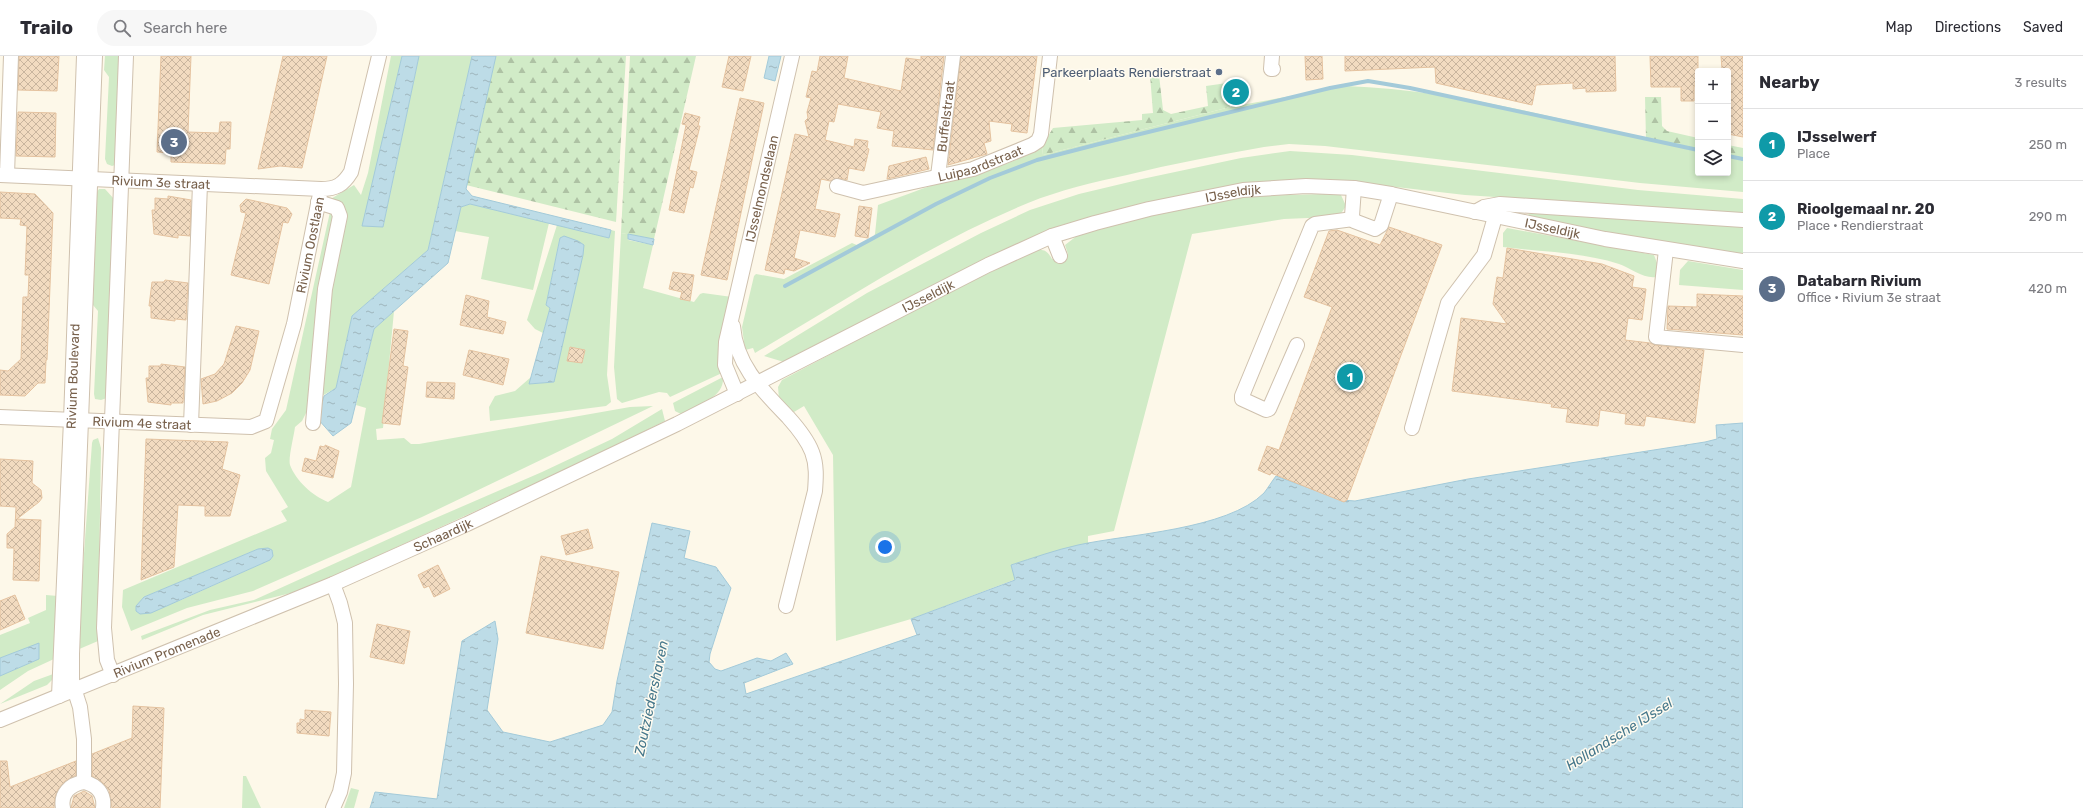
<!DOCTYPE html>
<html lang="en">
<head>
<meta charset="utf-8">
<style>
	:root { --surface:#fff; --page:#f7f7f7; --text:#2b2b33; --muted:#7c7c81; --line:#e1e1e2; --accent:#0b8043 }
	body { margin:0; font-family:Rubik,sans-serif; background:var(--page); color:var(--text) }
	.controls { position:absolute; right:12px; top:12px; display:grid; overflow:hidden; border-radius:4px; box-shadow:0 2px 6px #0003 }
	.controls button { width:36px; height:36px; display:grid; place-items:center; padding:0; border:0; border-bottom:1px solid var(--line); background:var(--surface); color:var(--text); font:20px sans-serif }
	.you { position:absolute; left:885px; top:491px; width:14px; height:14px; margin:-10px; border:3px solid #fff; border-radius:50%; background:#1a73e8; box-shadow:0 0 0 6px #1a73e833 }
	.badge { display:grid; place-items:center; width:26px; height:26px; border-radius:50%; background:var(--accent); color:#fff; font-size:13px; font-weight:700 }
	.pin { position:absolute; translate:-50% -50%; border:2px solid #fff; box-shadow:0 1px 4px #0006 }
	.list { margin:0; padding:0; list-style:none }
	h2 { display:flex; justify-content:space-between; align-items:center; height:52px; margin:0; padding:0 16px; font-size:17px }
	h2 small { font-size:13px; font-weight:400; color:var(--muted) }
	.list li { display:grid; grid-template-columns:26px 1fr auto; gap:12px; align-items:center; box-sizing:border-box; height:72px; padding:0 16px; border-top:1px solid var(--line) }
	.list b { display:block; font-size:15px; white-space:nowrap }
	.list p { margin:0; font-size:13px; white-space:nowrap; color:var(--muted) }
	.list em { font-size:13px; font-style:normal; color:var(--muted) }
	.icon { flex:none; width:22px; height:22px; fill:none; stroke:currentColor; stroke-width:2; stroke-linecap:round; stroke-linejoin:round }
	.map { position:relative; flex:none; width:1743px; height:752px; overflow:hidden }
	header { display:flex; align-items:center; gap:24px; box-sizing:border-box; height:56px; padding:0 20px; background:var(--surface); border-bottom:1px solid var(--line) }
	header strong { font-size:19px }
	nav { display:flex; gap:22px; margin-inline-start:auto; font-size:14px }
	.search { width:280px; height:36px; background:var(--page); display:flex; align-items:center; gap:10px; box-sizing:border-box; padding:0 14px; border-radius:22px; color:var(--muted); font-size:15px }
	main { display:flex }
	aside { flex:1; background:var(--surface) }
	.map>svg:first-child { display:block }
</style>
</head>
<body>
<header>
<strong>Trailo</strong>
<div class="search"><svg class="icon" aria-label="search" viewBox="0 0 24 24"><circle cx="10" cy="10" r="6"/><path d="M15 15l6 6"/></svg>Search here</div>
<nav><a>Map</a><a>Directions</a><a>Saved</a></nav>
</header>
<main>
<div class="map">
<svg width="1743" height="752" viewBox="0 0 1743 752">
	<defs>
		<pattern id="forest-firs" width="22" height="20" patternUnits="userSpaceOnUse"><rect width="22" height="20" fill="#d1ebc7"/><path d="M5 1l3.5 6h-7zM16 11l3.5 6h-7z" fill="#aec2a4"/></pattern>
		<pattern id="water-ripples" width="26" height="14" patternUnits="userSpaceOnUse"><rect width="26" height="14" fill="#bddce7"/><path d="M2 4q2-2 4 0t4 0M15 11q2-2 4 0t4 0" fill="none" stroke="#9eb6bd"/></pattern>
		<pattern id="building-cross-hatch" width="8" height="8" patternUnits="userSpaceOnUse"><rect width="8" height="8" fill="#f2dbc0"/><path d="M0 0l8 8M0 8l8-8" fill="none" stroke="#c9b59e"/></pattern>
	</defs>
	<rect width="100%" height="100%" fill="#fdf8e9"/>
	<g fill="#d1ebc7" fill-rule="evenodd">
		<polygon points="105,0 120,0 118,108 112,110 107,108 105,103 109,21 104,14"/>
		<polygon points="391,0 402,0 363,170 383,171 419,0 472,0 428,194 352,260 336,332 320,341 329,234 345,158 329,144 354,129 361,139 368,117"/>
		<path d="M1346,30C1465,34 1582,69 1698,95V117H1728V101L1743,105V136L1640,127L1325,90L1289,88L1264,91C1218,99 1172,108 1127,119C1094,126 1060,134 1028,147C932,186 845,245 755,297L753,292L745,294L742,271L754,220L756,218L784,223L852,187L859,190L872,184L875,178L878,149C898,142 917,134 937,128C972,117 1011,111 1042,90L1043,99L1230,51Z"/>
		<polygon points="1290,95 1352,99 1638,134 1743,143 1743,157 1465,139 1370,128 1234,129 1097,160 784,306 764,300 867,237 981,177 1030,154 1079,138 1142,123 1241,102"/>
		<polygon points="99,133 105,133 114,143 107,342 101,344 95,343 94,338 98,255 93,249 97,136"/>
		<path d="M1325,138L1341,139L1346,150L1340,159L1332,161L1284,163L1192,178L1114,475L1088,480V487L1011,509L1016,523L911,563L836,585L833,399L804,350L794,356L779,343L778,331L782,324L925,248L1036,194C1045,193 1048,196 1052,203L1068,198L1065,189L1078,179L1144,161L1213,146L1251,140Z"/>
		<polygon points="470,148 549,167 533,234 481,223 489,181 455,175 461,151"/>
		<path d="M330,156L336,159L307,355L302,365L295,371C294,380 288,402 290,409C296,425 313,440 328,446L351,431L366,352L356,349L374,273L394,255L383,372L376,373L377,384L404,382L411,388H419L630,351L653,350L422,461L253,535L187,552L131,575L122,551L123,534L287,465L281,455L288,451L266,415L265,402L271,397L274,384L270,383L272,373L286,354ZM258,493L272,494L273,500L270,504L181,544L136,555V550L144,541Z"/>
		<polygon points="1531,157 1743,171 1743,200 1635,182 1526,160"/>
		<polygon points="557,169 609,182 611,174 615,175 607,319 611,346 606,350 490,365 489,351 495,340 515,335 531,321 530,328 554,326 560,182 546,249 550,252 543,277 535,273 527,264"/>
		<path d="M1507,172L1654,199L1657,207L1656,221C1644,223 1630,212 1619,208C1582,196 1541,196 1503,191V177Z"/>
		<path d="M621,177L628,178V184L653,189L643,232L694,246L700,238L703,237L732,241C724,267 713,290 722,317L670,341L667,337L659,336L622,347L617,343L614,311Z"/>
		<polygon points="1688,205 1743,214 1743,234 1679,229 1680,214"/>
		<path d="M723,321C725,342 696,350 681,358L675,355L673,347Z"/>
		<polygon points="662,353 665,365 587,404 303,534 203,559 142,584 141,580 210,554 254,544 424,467 542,416 612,383"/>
		<polygon points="98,382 101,392 98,585 77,594 92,387 93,384"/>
		<polygon points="46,539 58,540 54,603 28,615 0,634 0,620 38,603 39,588 0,602 0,579 30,567 28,562 46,554"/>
		<polygon points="56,617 52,624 47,629 0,648 34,625"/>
		<polygon points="243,720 246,720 261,752 242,752"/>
		<polygon points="351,732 359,734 354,752 344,752"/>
	</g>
	<g fill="url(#forest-firs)">
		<polygon points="495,0 626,0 616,166 466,129"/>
		<polygon points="630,0 696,0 654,183 621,177"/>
		<polygon points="1150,19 1159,19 1163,54 1171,58 1208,50 1206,30 1227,27 1230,51 1043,99 1042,90 1053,72 1142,64 1142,58 1153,57"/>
		<polygon points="1645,41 1661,41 1662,70 1667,75 1698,82 1698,95 1646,83"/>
		<polygon points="1728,89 1743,92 1743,105 1728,101"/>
	</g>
	<g fill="url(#water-ripples)" stroke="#a3cad9">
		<polygon points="402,0 419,0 383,171 362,170"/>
		<polygon points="472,0 496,0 466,133 472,140 611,174 609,182 470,148 461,151 448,207 374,273 351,367 333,380 318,363 324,340 336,332 352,260 428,194"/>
		<polygon points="769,0 781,0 775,25 764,22"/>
		<polygon points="628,178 654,183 653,189 628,183"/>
		<polygon points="564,180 578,185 584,189 583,199 554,326 529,328 550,252 546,249 560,182"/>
		<path d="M1743,367V752H370L375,736L437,743L462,585L495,565L498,583L487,654L503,676L550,686L603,669L612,656L617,625L652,467L690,475L684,502L716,511L731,532L710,598L709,606L715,613L721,615L757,602L771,605L786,597L793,608L744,627L746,638L917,579L911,563L1015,524L1011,509C1033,502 1055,494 1078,489C1128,478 1227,474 1264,437C1268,432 1272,425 1276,420L1342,444L1355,445L1468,423L1705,386L1717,383L1716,369Z"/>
		<polygon points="268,492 272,494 273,500 270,504 151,557 140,558 136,555 136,550 144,541 258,493"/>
		<polygon points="39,587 39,603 0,620 0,602"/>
	</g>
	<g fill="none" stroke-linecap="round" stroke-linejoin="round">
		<g stroke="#a3cad9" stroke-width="4">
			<polyline points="1728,100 1743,103"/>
			<polyline points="785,230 936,148 990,122 1037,104 1099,88 1330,32 1368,25 1410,32 1698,94"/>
		</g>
	</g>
	<g fill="url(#building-cross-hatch)" stroke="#e5c3a0">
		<polygon points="19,0 59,0 57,35 18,34"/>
		<polygon points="161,0 191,0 188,76 219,77 220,66 231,66 230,93 226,93 225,108 171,106 171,97 157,96"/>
		<polygon points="283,0 327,0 302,112 280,110 258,113"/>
		<polygon points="729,0 751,0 743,35 722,31"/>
		<polygon points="820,0 848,0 844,22 901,35 906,2 921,4 921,0 944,0 933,94 892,90 894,75 877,72 881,56 838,48 834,66 829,65 825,84 854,91 855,83 868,85 867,92 869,93 864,115 849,112 847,124 839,122 830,125 821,123 815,153 840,158 835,181 800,174 794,202 810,207 794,215 785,213 784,218 765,214 795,78 809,81 805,65 808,62 807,56 811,42 806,41 812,15 817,16"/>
		<polygon points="961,0 1037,0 1027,77 1011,75 1012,68 989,65 991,85 984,87 987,98 948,109"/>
		<polygon points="1305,0 1322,0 1323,23 1306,24"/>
		<polygon points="1345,0 1615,0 1616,35 1586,36 1586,32 1573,33 1573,27 1536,29 1532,49 1436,27 1435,11 1345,15"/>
		<polygon points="1650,0 1698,0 1698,30 1694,30 1694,45 1681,45 1681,31 1651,31"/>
		<polygon points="1721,0 1743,0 1743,81 1728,78 1728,15 1722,13"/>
		<polygon points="740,42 764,47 727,224 701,219"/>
		<polygon points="18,56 56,57 55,101 16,100"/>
		<polygon points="685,57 700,61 698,70 700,70 689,114 697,116 693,132 690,131 684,157 669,154 686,69 682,68"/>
		<polygon points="926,101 929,113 887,123 889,110"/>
		<polygon points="0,136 35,138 53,157 47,304 46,304 45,327 38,327 25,340 0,339 0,314 8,315 21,303 23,241 28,241 29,219 25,219 27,170 20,169 21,163 0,162"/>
		<polygon points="168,140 191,144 190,180 178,179 178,182 154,178 152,154 155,154 155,142 168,143"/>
		<polygon points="246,143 287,152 292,158 288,167 283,166 269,228 231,219 246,157 241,156 240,149"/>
		<polygon points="859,150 872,152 868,182 855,180"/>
		<polygon points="1389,171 1442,189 1347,444 1344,446 1271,417 1270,419 1258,414 1267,390 1279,394 1332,251 1304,241 1329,175 1337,174 1380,189"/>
		<polygon points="1507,192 1602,208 1634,220 1632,231 1646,233 1642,264 1628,262 1625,284 1650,287 1655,289 1704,294 1695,367 1646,360 1644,370 1625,368 1626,358 1600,354 1598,370 1566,366 1568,353 1551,351 1552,348 1452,335 1461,262 1507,268 1493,248 1497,221 1503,222"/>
		<polygon points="673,216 694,219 690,245 680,243 682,236 669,233"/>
		<polygon points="165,224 188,227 186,264 175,263 175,265 151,262 151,250 149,250 152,226 164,226"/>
		<polygon points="1697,238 1743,240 1743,279 1667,273 1668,250 1697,251"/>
		<polygon points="466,239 489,245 487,261 506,266 503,278 460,269"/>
		<polygon points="236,270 259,275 250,314 242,327 232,337 217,345 203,348 201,323 215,318 224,308"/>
		<polygon points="394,273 408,275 403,310 408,311 400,369 382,367"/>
		<polygon points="570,291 585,294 582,307 567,305"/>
		<polygon points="469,294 509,303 503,329 463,319"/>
		<polygon points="161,308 185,311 183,347 171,347 171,349 148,346 146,322 149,322 149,310 161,310"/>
		<polygon points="427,326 455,327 454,343 426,341"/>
		<polygon points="146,383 228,386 222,413 240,419 230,460 205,460 205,450 178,449 174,511 141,524"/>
		<polygon points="325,389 339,395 333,422 302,415 305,402 316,405 320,390 325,391"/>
		<polygon points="0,403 33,405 32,427 41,434 42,442 39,446 17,463 41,464 39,525 13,524 14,492 7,492 7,478 15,471 16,451 0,450"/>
		<polygon points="588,473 593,492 566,499 561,480"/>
		<polygon points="541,500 619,516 603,593 526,577"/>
		<polygon points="438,509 450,533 434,541 429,530 424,532 418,519"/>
		<polygon points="15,539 25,563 0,574 0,545"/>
		<polygon points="377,568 410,575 404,608 370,601"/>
		<polygon points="133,650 164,652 160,752 112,752 109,734 102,726 92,720 92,698 132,682"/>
		<polygon points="305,654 331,656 329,680 297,677 297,667 300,667 300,663 305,664"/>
		<polygon points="0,705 7,705 10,731 76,705 76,719 65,725 58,733 55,741 54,752 0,752"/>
		<polygon points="84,735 92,740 95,752 71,752 74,740"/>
	</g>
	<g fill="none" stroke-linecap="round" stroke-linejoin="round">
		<defs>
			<g id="minor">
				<polyline points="1272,0 1271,13 1273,13"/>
				<path id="s1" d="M0,119L321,133"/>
				<polyline points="7,119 11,0"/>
				<path id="s2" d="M938,120L953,0"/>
				<path id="s3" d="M837,130L863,137L973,113L1032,89L1038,85L1041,78L1050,0"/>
				<polyline points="1354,132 1352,160 1354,165 1375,173 1381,169 1391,138"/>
				<polyline points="1475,156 1484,151 1500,148 1743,164"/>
				<polyline points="1052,180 1060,200"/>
				<polyline points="1666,194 1656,281 1743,289"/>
				<path d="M733,270C736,309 762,334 788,361C797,371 807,383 812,396C817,409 816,422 815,435L786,550"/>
				<polyline points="1297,289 1269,353 1266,354 1242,343 1242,340 1312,170 1315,168 1353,163"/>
				<path id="s4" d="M737,338L725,309L726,286L792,0"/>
				<path id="s5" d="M0,361L251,371L266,365L294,268L321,133C336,133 343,129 351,116L379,0"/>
				<polyline points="313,367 325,233 340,160 337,152 318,146"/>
				<polyline points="191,369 200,128"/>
				<polyline points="1412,372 1448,247 1484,199 1495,161"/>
				<polyline points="113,619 107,604 104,572 126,0"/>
				<path id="s6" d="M59,640L71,364L84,0"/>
				<path id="s7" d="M0,664L333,528L467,468L677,368L988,209L1052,180L1095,167L1149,153L1243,134L1306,130L1354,132L1391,138L1605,183L1743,205"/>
				<polyline points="84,726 84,683 80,651 72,626 72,598 95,0"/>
				<path d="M63,752C60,738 70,728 84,726C97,729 105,738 103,752"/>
				<polyline points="333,752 340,736 344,717 346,628 345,567 340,547 333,528"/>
			</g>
		</defs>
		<use href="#minor" stroke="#cfc1ae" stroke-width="16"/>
		<use href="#minor" stroke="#fff" stroke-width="14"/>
	</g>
	<circle fill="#5c6f8a" stroke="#fffbf0" stroke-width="1.5" cx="1219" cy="16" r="4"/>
	<g text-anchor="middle" stroke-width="3" stroke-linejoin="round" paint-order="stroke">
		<g font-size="13" fill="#4e5e75" stroke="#fffbf0" text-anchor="end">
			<text x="1211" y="21">Parkeerplaats Rendierstraat</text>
		</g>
		<g font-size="13" fill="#78614c" stroke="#fffbf0">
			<text dy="5" stroke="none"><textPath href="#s2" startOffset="60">Buffelstraat</textPath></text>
			<text dy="5" stroke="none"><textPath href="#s3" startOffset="148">Luipaardstraat</textPath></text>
			<text dy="5" stroke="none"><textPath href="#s1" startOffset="161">Rivium 3e straat</textPath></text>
			<text dy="5" stroke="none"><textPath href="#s4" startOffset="212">IJsselmondselaan</textPath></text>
			<text dy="5" stroke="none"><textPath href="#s7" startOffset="1345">IJsseldijk</textPath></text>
			<text dy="5" stroke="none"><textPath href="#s7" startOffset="1669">IJsseldijk</textPath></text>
			<text dy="5" stroke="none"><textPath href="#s5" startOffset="449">Rivium Oostlaan</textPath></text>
			<text dy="5" stroke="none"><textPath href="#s7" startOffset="1021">IJsseldijk</textPath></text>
			<text dy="5" stroke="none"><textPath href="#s6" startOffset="320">Rivium Boulevard</textPath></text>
			<text dy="5" stroke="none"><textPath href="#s5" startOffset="142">Rivium 4e straat</textPath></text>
			<text dy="5" stroke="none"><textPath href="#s7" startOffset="480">Schaardijk</textPath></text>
			<text dy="5" stroke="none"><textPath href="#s7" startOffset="180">Rivium Promenade</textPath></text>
		</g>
		<g font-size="14" font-style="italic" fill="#45778b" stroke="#fffbf0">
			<text transform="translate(651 642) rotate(-78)" y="5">Zoutziedershaven</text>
			<text transform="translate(1619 678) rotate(-32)" y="5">Hollandsche IJssel</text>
		</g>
	</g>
</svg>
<div class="controls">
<button>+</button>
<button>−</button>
<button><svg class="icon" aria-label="layers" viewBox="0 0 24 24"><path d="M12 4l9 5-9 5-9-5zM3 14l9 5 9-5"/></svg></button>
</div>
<div class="you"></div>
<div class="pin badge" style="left:1350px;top:321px;background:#0f9aa8">1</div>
<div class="pin badge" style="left:1236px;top:36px;background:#0f9aa8">2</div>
<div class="pin badge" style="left:174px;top:86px;background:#5c6f8a">3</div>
</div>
<aside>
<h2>Nearby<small>3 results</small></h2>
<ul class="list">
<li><span class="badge" style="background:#0f9aa8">1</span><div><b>IJsselwerf</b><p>Place</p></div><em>250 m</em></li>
<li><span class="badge" style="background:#0f9aa8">2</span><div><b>Rioolgemaal nr. 20</b><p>Place · Rendierstraat</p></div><em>290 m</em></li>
<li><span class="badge" style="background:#5c6f8a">3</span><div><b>Databarn Rivium</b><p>Office · Rivium 3e straat</p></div><em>420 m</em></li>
</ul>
</aside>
</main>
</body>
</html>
